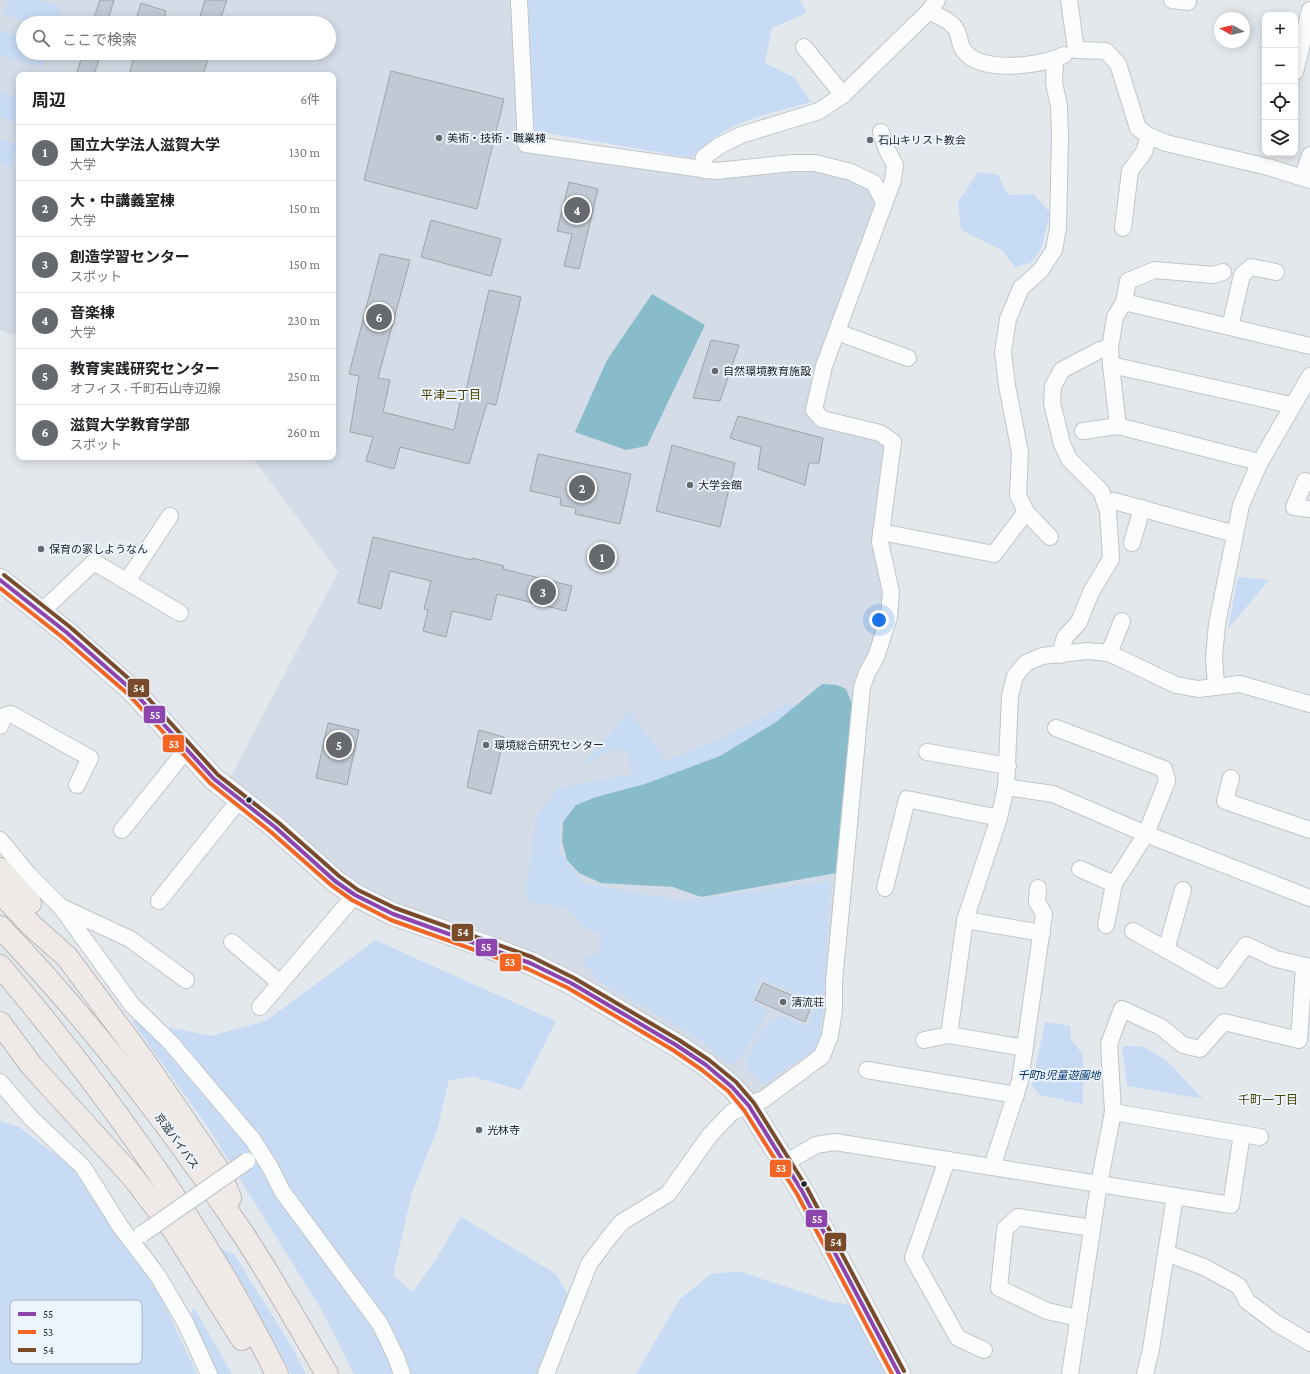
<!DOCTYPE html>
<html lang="ja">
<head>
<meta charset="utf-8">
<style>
	:root { --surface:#fff; --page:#f2f2f2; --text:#202124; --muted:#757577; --line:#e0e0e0; --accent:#66696d }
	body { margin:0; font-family:"Crimson Pro","Noto Sans JP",serif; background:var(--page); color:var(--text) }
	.controls { position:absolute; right:12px; top:12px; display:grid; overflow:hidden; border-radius:8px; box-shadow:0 2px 10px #0003 }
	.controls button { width:36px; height:36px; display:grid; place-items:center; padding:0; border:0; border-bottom:1px solid var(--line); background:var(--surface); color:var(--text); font:20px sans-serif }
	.compass { position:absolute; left:1214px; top:12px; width:36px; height:36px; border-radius:50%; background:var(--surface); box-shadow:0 2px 10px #0003; rotate:278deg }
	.you { position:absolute; left:879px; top:620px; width:14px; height:14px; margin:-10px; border:3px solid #fff; border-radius:50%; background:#1a73e8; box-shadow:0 0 0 6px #1a73e833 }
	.badge { display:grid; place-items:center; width:26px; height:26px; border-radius:50%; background:var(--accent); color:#fff; font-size:13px; font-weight:700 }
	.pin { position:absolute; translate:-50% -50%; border:2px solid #fff; box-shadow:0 1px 4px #0006 }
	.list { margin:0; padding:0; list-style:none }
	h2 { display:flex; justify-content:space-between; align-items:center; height:52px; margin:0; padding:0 16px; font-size:17px }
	h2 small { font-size:13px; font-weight:400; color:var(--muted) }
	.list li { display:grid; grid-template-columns:26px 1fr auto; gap:12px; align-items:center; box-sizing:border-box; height:56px; padding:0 16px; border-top:1px solid var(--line) }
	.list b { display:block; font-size:15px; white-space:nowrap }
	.list p { margin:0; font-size:13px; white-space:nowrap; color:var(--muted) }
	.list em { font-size:13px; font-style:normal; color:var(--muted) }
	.icon { flex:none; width:22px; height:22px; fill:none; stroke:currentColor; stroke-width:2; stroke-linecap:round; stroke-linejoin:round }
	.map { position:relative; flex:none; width:1310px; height:1374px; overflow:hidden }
	.search { position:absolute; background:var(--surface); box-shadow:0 2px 10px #0003; left:16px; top:16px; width:320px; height:44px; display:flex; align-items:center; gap:10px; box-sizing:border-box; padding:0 14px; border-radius:22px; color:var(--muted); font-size:15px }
	.panel { position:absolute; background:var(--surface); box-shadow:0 2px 10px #0003; left:16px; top:72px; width:320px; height:388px; border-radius:8px }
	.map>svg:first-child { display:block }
</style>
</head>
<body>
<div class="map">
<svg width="1310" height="1374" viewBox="0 0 1310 1374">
	<rect width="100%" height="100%" fill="#e3e8ed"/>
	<path fill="#d4dce7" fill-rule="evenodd" d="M0,0H513L521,148L814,170L849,178L869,188L877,202L809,411L877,438L886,445L884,616L871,654L828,1009L818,1053L753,1098L693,1043L587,979L496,940L397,906L356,886L229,780L338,572L252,457H333V75H19V336L0,330ZM23,23H329V53H23Z"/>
	<g fill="#c8dbf4">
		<polygon points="8,0 39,0 61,7 56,23 32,23 3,14"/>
		<path d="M528,0H800L807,13L772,28L765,63L795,78L811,102C769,114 722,122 692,158L534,131Z"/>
		<polygon points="0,31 23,37 23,53 46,53 42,68 0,55"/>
		<polygon points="0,92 19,98 19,123 0,117"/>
		<polygon points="0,139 18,144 11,167 0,164"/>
		<polygon points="978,172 998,175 1008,195 1034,194 1050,213 1041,249 1031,263 1015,267 1002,250 961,230 958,202"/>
		<polygon points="1238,577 1269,580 1228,629"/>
		<polygon points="787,704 803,711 731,761 613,809 561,819 559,850 581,883 683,901 831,881 821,1033 814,1050 764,1084 747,1069 746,1060 762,1028 782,1016 808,1027 816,1000 760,979 752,1001 768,1010 743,1056 729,1065 697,1037 597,980 582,959 598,953 601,935 584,927 568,908 528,902 526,888 537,816 558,788 631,775 629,751 611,750 582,766 630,711 666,761 724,737"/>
		<path d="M376,940C435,968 496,994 556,1021L521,1090L474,1077L449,1080L437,1130L412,1192L393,1276L413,1292L436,1259L461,1217L556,1274L569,1296L540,1374H354L321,1309L207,1126L131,1020L212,1036L267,1020Z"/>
		<polygon points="1045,1022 1070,1026 1071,1039 1083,1055 1083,1104 1040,1095 1032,1085"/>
		<polygon points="1122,1046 1142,1046 1166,1060 1203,1099 1127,1086"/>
		<polygon points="0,1121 19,1127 78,1172 158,1291 197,1374 0,1374"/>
		<polygon points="219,1248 234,1254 290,1344 306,1374 291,1374 250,1297"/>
		<polygon points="738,1271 831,1302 853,1305 892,1374 636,1374 680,1299 711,1274"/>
		<polygon points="194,1308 232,1374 213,1374 187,1320"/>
	</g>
	<g fill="#89bccb">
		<polygon points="652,294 705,325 647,446 626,450 575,432 607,360"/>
		<polygon points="822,684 837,685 846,689 852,704 836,873 701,897 673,887 601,883 579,873 567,860 562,841 563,822 576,805 596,797 645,784 720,756 776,722"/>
	</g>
	<g fill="#c0c9d4" stroke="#9ea2a6">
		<polygon points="100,0 114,0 107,23 92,23"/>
		<polygon points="205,0 227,0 219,23 198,23"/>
		<polygon points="141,3 166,11 163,23 135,23"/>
		<polygon points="83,53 101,53 94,75 76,75"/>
		<polygon points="135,53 174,53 187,57 189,53 210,53 203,75 129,75"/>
		<polygon points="391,71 504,99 477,209 364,180"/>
		<polygon points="569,182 598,189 579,269 564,266 572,234 557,231"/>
		<polygon points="431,220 501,239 491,276 421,257"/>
		<polygon points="380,254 410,260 378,378 390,380 383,412 454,430 461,398 464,399 489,290 521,297 496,405 487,403 469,464 400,447 394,469 366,461 373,437 350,432 359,376 349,374"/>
		<polygon points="711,340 739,345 720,401 693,398"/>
		<polygon points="738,416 823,438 819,463 809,463 805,485 758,469 761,447 730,438"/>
		<polygon points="672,445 735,463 720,527 656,511"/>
		<polygon points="538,454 631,474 620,524 575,514 576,508 560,505 561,498 530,491"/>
		<polygon points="373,537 472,560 472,558 504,566 503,569 572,586 566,611 497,594 491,620 452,611 446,637 423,631 428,610 424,609 431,581 390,571 381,609 358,603"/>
		<polygon points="328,723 359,730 347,785 316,778"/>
		<polygon points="479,730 504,737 491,794 467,787"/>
		<polygon points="763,983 812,1004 805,1022 755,1000"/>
	</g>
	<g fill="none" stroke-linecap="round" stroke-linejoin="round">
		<defs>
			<g id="minor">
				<polyline points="519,0 526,144 716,171 792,163 815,163 851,172 874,183 884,202"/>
				<polyline points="1069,0 1076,50 1106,51 1118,64 1138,128 1149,136 1166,143 1268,167 1310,180"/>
				<polyline points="1172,0 1188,2"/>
				<path d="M929,11C936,15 951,21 955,28C960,34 959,45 964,51C982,74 1041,66 1064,55"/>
				<polyline points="804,47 843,95"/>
				<polyline points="1295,72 1310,10"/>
				<polyline points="705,170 703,163 704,157 719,146 741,135 819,111 843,95 929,11 937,0"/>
				<polyline points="1303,177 1310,155"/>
				<polyline points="1123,228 1130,171 1144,152 1149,136"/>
				<polyline points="1124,302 1128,281 1155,270 1213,275 1223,272"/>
				<polyline points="1230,327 1242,275 1251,267 1276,272"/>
				<polyline points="837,332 908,358"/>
				<polyline points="1110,348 1115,317 1124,302 1310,346"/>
				<polyline points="1083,431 1118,426"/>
				<polyline points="1259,464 1251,460 1118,426 1111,365 1286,404 1292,407"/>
				<polyline points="1305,481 1294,507 1310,509"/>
				<polyline points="1114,501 1235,534"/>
				<polyline points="881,532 994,554 1026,512"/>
				<polyline points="1050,537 1026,512 1018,495 1020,452 1007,386 1003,352 1008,319 1021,288 1041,270 1054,250 1058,228 1060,136 1059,106 1054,83 1055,59"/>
				<polyline points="1132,543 1142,508"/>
				<polyline points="127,581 170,516"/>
				<polyline points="41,612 94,562 180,613"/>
				<polyline points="1109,653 1122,621"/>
				<polyline points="1060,655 1065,637 1079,622 1091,592 1111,559 1108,511 1101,491 1069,459 1062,444 1052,403 1053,386 1062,370 1100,350 1110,348 1111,365"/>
				<polyline points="1216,686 1214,658 1217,624 1241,505 1259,464 1310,376"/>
				<polyline points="0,726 4,716 11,714 90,758 77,785"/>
				<polyline points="1056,728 1164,769 1167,781 1146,834 1114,884 1106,925"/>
				<polyline points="927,752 1008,766"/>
				<polyline points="1231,778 1225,801 1310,830"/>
				<polyline points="1006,787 1053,794 1146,834 1310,898"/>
				<polyline points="122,830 186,750"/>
				<polyline points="0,840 29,875 61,907 130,939 186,980"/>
				<polyline points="1080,869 1114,884"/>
				<polyline points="885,888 907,799 999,818"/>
				<polyline points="159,901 240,799"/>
				<polyline points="61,907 132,1005 171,1043 253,1140 270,1167 282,1191 380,1324 396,1357 402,1374"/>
				<polyline points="965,920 1042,933"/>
				<polyline points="1133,931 1220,980 1246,945 1276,959 1310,967"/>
				<polyline points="232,942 280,983"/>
				<polyline points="1166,950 1183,890"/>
				<polyline points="260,1007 355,895"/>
				<polyline points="949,1035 965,920 999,818 1006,787 1010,696 1015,676 1026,663 1042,656 1087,651 1109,653 1176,685 1198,689 1240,684 1310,704"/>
				<polyline points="924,1040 949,1035 1025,1048"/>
				<polyline points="867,1070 1016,1095"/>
				<polyline points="0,1082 31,1118 83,1167 120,1226 158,1276 185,1322 209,1374"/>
				<polyline points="1113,1112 1260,1137"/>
				<polyline points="947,1160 913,1258 958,1338 984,1350"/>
				<polyline points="785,1163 816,1145 835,1142 1231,1205 1242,1134"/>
				<polyline points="992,1167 1020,1081 1044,914 1037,902 1038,888"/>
				<polyline points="1166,1253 1204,1267 1239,1286 1247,1301 1276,1323 1310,1343"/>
				<polyline points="1078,1318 1047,1311 999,1288 1005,1229 1018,1217 1092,1228"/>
				<polyline points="546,1374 589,1264 610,1236 622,1222 668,1194 710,1135 732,1112 764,1099 822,1056 830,1036 834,1010 834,982 862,687 867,673 876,657 889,617 891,592 880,542 893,442 880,433 822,419 814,410 824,366 893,180 895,165 887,150 881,132"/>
				<polyline points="1070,1374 1099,1184 1113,1112 1109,1044 1122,1009 1161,1027 1183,1045 1200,1049 1224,1022 1299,1040 1304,967"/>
				<polyline points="1145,1374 1151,1349 1175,1196"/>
			</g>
			<polyline id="secondary" points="0,580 66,632 132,690 214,779 275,827 335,881 355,895 393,914 491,948 530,963 571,983 676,1045 706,1065 732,1087 749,1106 802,1191 899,1374"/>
			<g id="motorway">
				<polyline points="0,869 30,903"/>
				<polyline points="0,892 30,924 67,957 142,1058 219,1171 230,1198"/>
				<path d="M0,927C91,1022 172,1128 245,1237C274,1281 300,1328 327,1374"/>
				<path d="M0,966C107,1092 203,1226 277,1374"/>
				<polyline points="0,1023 31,1065 132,1176 175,1232 242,1339"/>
			</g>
		</defs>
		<use href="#minor" stroke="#c1c5c9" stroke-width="18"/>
		<use href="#secondary" stroke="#c1c5c9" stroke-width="24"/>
		<use href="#motorway" stroke="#bbb8b7" stroke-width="24"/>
		<use href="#minor" stroke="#fbfcfc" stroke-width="16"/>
		<use href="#secondary" stroke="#fbfcfc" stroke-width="22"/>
		<use href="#motorway" stroke="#efeae8" stroke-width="22"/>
		<defs>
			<polyline id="minor-bridge" points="142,1234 247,1161"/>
		</defs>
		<use href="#minor-bridge" stroke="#c1c5c9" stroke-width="18" stroke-linecap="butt"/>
		<use href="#minor-bridge" stroke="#fbfcfc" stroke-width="16"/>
		<defs>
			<polyline id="bus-1" points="0,580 66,632 132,690 214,779 275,827 335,881 355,895 393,914 530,963 571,983 676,1045 706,1065 732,1087 749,1106 802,1191 899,1374"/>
			<polyline id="bus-2" points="0,588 62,637 128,694 210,783 271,832 331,885 352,900 391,920 528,969 568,988 673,1050 702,1070 728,1091 744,1110 797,1194 892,1374"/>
			<polyline id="bus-3" points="4,575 70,627 136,685 218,775 279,823 339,876 358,890 395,908 532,957 574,978 679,1040 709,1060 736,1082 754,1103 807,1188 904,1371"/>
		</defs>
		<use href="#bus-1" stroke="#ecf4fe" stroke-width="7"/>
		<use href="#bus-2" stroke="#ecf4fe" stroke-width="7"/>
		<use href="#bus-3" stroke="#ecf4fe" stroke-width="7"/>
		<use href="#bus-1" stroke="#8e44ad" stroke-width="4"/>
		<use href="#bus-2" stroke="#f26522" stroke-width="4"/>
		<use href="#bus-3" stroke="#7a4b2a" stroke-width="4"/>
	</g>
	<g fill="#66696d" stroke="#ecf4fe" stroke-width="1.5">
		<circle cx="439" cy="138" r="4"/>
		<circle cx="870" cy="140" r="4"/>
		<circle cx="715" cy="371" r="4"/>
		<circle cx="690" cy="485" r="4"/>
		<circle cx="41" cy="549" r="4"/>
		<circle cx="486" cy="745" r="4"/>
		<circle cx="783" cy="1002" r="4"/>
		<circle cx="479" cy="1130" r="4"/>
	</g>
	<g fill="#222428" stroke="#ecf4fe" stroke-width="1.5">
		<circle cx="249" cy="800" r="3.5"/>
		<circle cx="804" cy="1184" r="3.5"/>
	</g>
	<g text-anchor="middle" stroke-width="4" stroke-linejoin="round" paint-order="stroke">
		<g font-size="11" fill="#222428" stroke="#ecf4fe" text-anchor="start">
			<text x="447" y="142">美術・技術・職業棟</text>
			<text x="878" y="144">石山キリスト教会</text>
			<text x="723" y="375">自然環境教育施設</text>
			<text x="698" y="489">大学会館</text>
			<text x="49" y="553">保育の家しようなん</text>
			<text x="494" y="749">環境総合研究センター</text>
			<text x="791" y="1006">清流荘</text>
			<text x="487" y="1134">光林寺</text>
		</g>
		<g font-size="11" font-style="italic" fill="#023369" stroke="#ecf4fe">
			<text x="1059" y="1079">千町B児童遊園地</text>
		</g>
		<g font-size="11" fill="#222428" stroke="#ecf4fe">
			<text transform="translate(177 1141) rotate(54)" y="4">京滋バイパス</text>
		</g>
		<g font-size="12" fill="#4c4300" stroke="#ecf4fe">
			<text x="451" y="399">平津二丁目</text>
			<text x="1268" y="1104">千町一丁目</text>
		</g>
	</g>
	<rect x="10" y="1300" width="132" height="64" rx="6" fill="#ecf4fe" stroke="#afb6be" stroke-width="1"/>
	<rect x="18" y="1312" width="18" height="4" fill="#8e44ad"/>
	<rect x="18" y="1330" width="18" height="4" fill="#f26522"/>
	<rect x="18" y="1348" width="18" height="4" fill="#7a4b2a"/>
	<g font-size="11" fill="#222428">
		<text x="43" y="1318">55</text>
		<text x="43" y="1336">53</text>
		<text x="43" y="1354">54</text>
	</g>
	<g stroke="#ecf4fe" stroke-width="1.5">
		<rect x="127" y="678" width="23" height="20" rx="4" fill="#7a4b2a"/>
		<rect x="143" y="705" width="23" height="19" rx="4" fill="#8e44ad"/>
		<rect x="162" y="734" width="23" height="19" rx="4" fill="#f26522"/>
		<rect x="451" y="923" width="23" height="19" rx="4" fill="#7a4b2a"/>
		<rect x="475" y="938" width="23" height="19" rx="4" fill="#8e44ad"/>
		<rect x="499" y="953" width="23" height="19" rx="4" fill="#f26522"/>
		<rect x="769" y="1159" width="23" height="19" rx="4" fill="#f26522"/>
		<rect x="805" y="1209" width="23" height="19" rx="4" fill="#8e44ad"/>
		<rect x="824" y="1232" width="23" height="20" rx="4" fill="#7a4b2a"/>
	</g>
	<g font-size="11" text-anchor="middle" font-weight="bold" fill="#fff">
		<text x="139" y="692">54</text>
		<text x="155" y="719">55</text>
		<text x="174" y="748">53</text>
		<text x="463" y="936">54</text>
		<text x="486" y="951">55</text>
		<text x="510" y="966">53</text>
		<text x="781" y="1172">53</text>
		<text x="817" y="1223">55</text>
		<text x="836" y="1246">54</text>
	</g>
</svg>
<div class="controls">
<button>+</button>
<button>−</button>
<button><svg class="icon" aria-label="locate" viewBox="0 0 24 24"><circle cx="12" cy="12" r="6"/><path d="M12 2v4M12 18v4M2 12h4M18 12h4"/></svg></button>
<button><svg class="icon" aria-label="layers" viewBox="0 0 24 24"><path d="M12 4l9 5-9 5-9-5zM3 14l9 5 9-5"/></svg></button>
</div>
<svg class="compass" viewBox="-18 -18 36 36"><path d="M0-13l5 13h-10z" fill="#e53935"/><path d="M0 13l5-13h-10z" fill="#757577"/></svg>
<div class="you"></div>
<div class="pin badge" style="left:602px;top:557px">1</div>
<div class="pin badge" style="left:582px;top:488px">2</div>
<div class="pin badge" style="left:543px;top:592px">3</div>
<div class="pin badge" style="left:577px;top:210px">4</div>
<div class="pin badge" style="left:339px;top:745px">5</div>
<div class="pin badge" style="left:379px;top:317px">6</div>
<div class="search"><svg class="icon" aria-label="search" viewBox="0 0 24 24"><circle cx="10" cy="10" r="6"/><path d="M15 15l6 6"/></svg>ここで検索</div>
<section class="panel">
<h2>周辺<small>6件</small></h2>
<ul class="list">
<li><span class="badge">1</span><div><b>国立大学法人滋賀大学</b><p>大学</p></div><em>130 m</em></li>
<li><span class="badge">2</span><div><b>大・中講義室棟</b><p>大学</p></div><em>150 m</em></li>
<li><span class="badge">3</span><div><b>創造学習センター</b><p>スポット</p></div><em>150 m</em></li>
<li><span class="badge">4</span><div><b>音楽棟</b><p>大学</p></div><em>230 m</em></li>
<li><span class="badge">5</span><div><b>教育実践研究センター</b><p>オフィス · 千町石山寺辺線</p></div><em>250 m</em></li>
<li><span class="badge">6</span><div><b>滋賀大学教育学部</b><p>スポット</p></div><em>260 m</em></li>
</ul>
</section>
</div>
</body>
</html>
